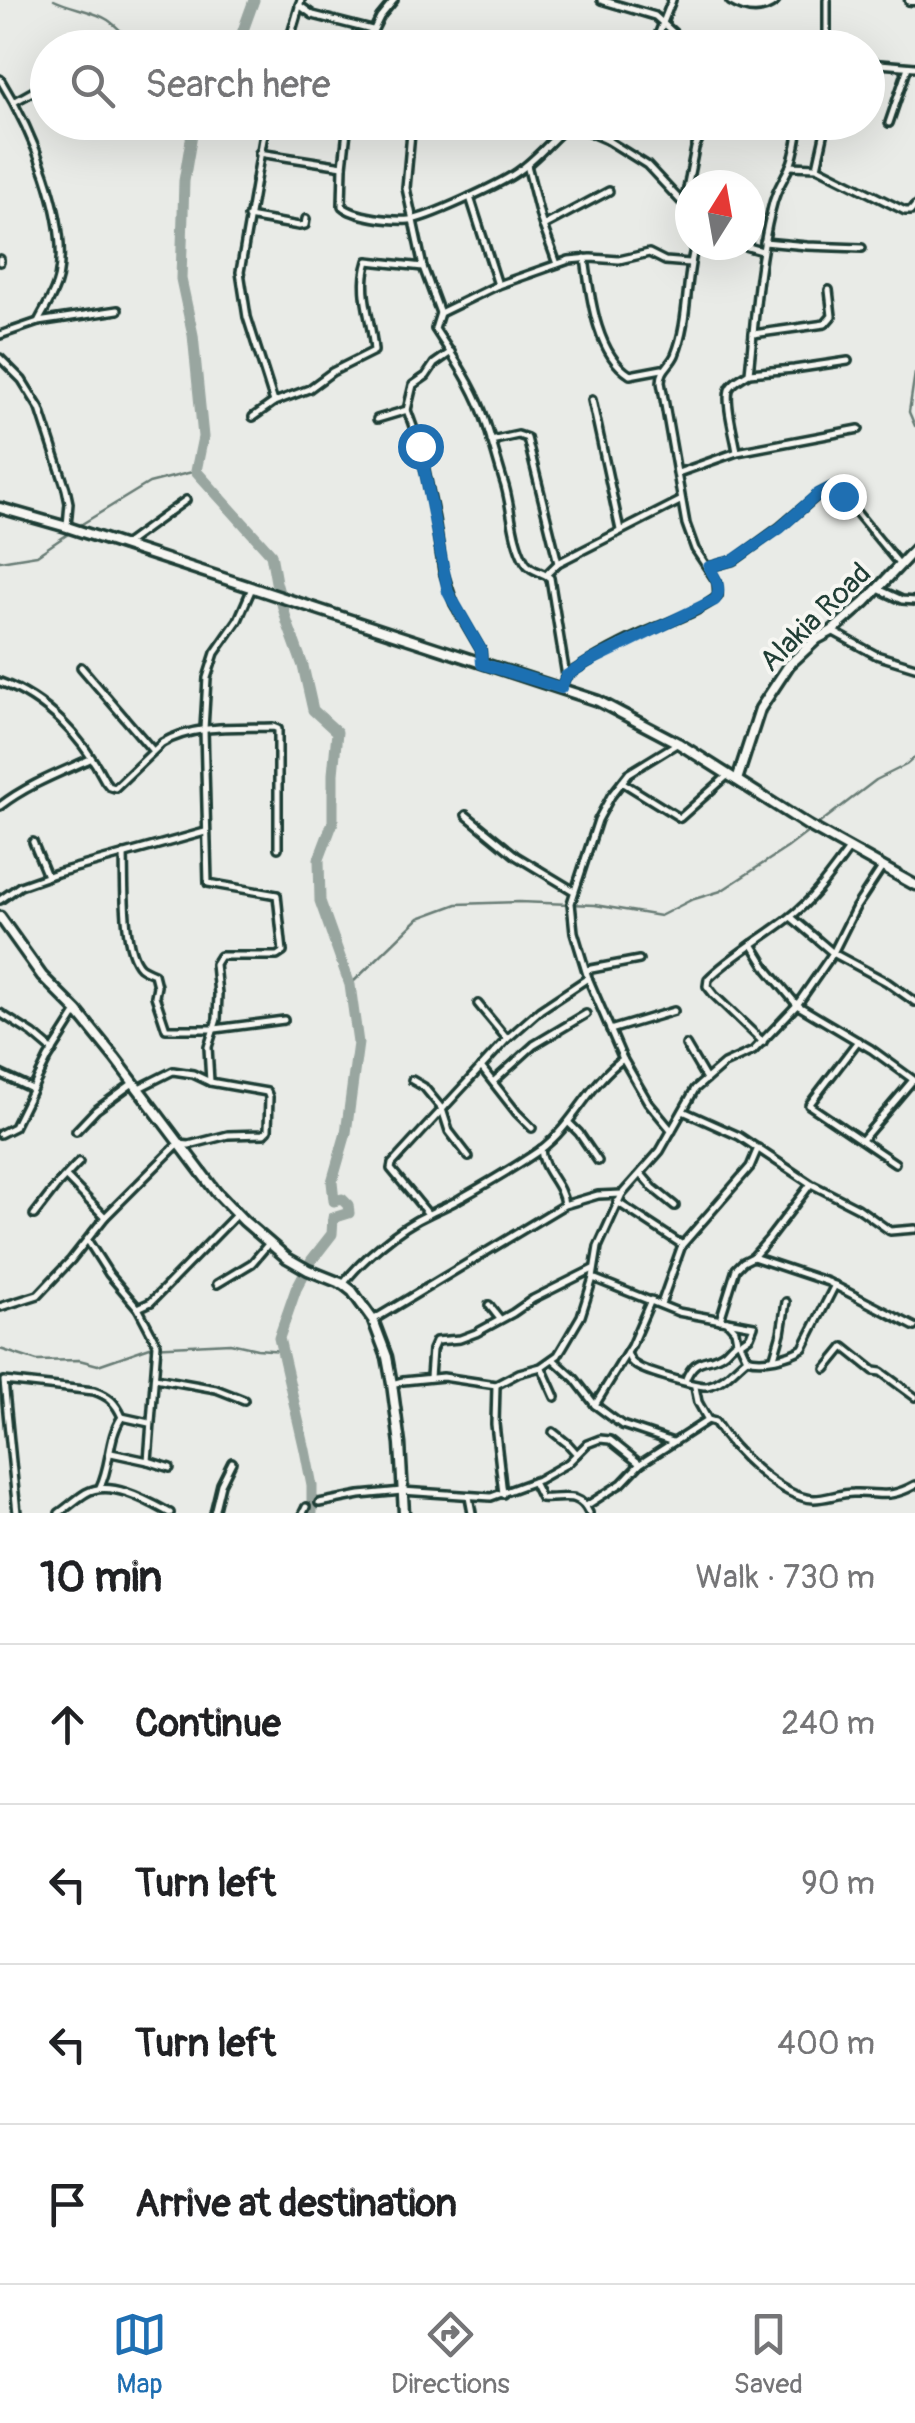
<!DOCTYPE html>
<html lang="en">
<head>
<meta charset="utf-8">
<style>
	:root { --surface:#fff; --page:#f6f6f6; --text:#202124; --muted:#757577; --line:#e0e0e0; --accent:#1f6fb2 }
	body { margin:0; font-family:Pangolin,sans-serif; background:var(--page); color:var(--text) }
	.compass { position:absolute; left:675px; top:170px; width:90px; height:90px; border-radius:50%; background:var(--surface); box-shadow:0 10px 40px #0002; rotate:11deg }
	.stop { position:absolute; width:30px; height:30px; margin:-22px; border:8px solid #1f6fb2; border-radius:50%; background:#fff }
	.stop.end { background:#1f6fb2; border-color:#fff; box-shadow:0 2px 10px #0008 }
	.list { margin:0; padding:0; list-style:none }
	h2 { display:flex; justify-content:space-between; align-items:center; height:130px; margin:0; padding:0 40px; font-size:42px }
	h2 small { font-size:32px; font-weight:400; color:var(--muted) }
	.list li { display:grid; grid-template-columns:65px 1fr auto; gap:30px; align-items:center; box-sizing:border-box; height:160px; padding:0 40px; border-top:2px solid var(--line) }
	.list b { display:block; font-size:38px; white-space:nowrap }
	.list em { font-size:32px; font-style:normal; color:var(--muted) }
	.icon { flex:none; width:55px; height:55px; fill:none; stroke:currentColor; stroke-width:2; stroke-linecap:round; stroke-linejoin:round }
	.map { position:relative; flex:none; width:915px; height:1513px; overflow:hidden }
	.search { position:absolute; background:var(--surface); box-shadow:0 10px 40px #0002; left:30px; right:30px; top:30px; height:110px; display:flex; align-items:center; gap:25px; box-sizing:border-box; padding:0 35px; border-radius:55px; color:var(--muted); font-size:38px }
	.sheet { height:770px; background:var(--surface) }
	nav { display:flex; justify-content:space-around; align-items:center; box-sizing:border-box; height:140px; border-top:2px solid var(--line); background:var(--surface); font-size:28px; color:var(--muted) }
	nav a { display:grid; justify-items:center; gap:5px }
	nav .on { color:var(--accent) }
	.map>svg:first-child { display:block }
</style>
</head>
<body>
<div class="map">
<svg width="915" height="1513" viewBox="0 0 915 1513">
	<rect width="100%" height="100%" fill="#e9ebe7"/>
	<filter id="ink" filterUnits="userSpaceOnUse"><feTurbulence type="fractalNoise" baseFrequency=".01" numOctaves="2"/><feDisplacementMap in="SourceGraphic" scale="20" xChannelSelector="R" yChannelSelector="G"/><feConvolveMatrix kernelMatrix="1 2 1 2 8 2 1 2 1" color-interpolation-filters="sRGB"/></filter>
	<g filter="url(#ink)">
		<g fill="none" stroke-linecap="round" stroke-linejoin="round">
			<g stroke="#687c75" stroke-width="2.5">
				<path d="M54,0C70,8 95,11 108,20C120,28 128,40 140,48"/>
				<polyline points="915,373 909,412 915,426"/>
				<polyline points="77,527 149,483 196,471"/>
				<polyline points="0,561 37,555 71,532"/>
				<polyline points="350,985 419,918 457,904 519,902 595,905 660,916 691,900 721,891 787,848 876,780 906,765 915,757"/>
				<polyline points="0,1349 37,1361 79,1360 98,1365 150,1347 230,1343 257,1349 283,1351"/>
			</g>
			<g stroke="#99a6a0" stroke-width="11">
				<polyline points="231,48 241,36 254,0"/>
				<polyline points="194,122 184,181 181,279 193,335 203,437 196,471 271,554 276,582 287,622 303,666 313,710 337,732 333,774 333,822 319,859 320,901 350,985 358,1043 346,1133 332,1182 334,1201 342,1199 348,1205 349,1213 333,1218 332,1234 311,1261 296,1289 279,1338 305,1450 312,1486 312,1513"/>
			</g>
			<defs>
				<g id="street">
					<polyline points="601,0 655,16 690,48"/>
					<polyline points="299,5 313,15 372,30"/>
					<polyline points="287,48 301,0"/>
					<polyline points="365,48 380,17 394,0"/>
					<polyline points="512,48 515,40 518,40 537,48"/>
					<polyline points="653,48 672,0"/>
					<polyline points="827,48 827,0"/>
					<polyline points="868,63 915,67"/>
					<path d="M0,79C31,129 70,219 58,279C55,294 45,308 38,322"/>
					<polyline points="14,102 48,83"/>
					<polyline points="266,122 240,272 247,317 274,402"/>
					<path d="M348,122L343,166L342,206C354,217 392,221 409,220C426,219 500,184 516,173C536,160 550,141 568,126H575L607,140L617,122"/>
					<path d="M412,122L406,188L423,267L440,313L435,329C452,355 471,382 482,411C491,436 497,461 505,486C512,511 512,540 525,562C531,572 542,571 550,578L566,676L561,688"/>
					<polyline points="827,122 817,167 905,211 911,211 915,206"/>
					<polyline points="889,123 908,67"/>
					<polyline points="607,140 647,165 690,211"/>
					<polyline points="259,153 343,166"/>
					<polyline points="527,165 541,220 557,264"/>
					<polyline points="790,166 817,167"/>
					<polyline points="470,197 498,285"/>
					<polyline points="684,204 695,148 707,122"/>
					<polyline points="248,217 299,226 305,225 306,219"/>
					<polyline points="543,226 609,191"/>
					<polyline points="764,242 807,246 862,248"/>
					<polyline points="741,245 762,251"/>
					<path d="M585,258C590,294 596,354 630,375L662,369"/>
					<polyline points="0,259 0,262"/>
					<polyline points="440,313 498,285 569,260 591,258 619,260 649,253 665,261 690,263"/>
					<polyline points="753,334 825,324 832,316 829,290"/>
					<polyline points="0,335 38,322 118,310"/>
					<polyline points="451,352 434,364 426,376 413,385 407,410 420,446 435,519 443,571 454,604 481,650 482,664"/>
					<polyline points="0,358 22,380 40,409 66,489 69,503 67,526"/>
					<polyline points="749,373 794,369 848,361"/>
					<polyline points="592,400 620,530"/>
					<path d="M253,417L274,402L309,389L332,372L374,351C372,320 358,292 368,261L423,267"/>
					<polyline points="377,419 407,410"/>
					<polyline points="491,441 518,435 527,438 558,563"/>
					<path d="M737,452C735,437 725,404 729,390C732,382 742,378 749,373C755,318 758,264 771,211C775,192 781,184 789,168C796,155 797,137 800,122"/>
					<polyline points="678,473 737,452 859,429"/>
					<polyline points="124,545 186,500"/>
					<polyline points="709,567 735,560 780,527 819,494 832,487 838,490 899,564"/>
					<polyline points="548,573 558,563 680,501"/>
					<polyline points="878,589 902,600 915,601"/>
					<polyline points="832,631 876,655 915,667"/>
					<polyline points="81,667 153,751"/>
					<path d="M566,676C593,658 623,641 653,629C675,619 700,612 718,596L717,582L695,549L686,524L661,382C661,369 670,366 675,355C689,321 685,280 695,245"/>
					<path d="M0,682C47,699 83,738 105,781L109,786L115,788L162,743C195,724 236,728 273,727L278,729V848"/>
					<polyline points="622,782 680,818 728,775"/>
					<path d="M0,806C27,785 59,773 90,759"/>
					<polyline points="466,815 516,856 574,891"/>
					<polyline points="33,842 47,876"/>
					<path d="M124,854C125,880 122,949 140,967C144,970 149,972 154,974L157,986L155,996L166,1029H215L284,1020"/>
					<polyline points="0,900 20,886 57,873 205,832"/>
					<polyline points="791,917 833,953 887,982 915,1002"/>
					<polyline points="752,944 768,970 797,1005 871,1049 915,1081"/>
					<polyline points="586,970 639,960"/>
					<polyline points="478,1004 507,1039"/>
					<polyline points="0,1013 33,1034 53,1051"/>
					<polyline points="610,1030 674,1011"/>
					<polyline points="858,1041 809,1105 895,1163"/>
					<path d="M763,1042L714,995L707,986L708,979C732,955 762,939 789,918C814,899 832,872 850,848"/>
					<polyline points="686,1045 706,1079"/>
					<polyline points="481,1067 517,1113 532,1128"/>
					<polyline points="0,1074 32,1089"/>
					<polyline points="412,1080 424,1087 442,1109 449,1131 469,1157"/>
					<polyline points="210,1082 208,1047 217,1019 218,994 215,964 220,956 277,956 283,952 277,895 208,883 204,729 207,678 215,653 238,620 252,588"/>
					<polyline points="493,1082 534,1045 586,1014"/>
					<polyline points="683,1111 739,1136 811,1184 858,1208 890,1231 915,1229"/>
					<polyline points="569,1123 579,1133 598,1161"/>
					<polyline points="76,1131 96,1110 133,1083"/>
					<polyline points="672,1131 648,1102 623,1059 588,978 574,932 571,903 598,820 611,796 629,773 678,743"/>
					<polyline points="0,1134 14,1127 48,1058 77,1012"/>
					<polyline points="862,1140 913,1080"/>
					<path d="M541,1149C542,1171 562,1183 564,1204"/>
					<polyline points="641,1174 653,1188 675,1206"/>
					<polyline points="66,1177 105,1217"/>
					<polyline points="617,1202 681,1244"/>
					<polyline points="428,1214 391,1169 392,1164 507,1039 540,1010 588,978"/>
					<polyline points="34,1215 58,1184 79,1162"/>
					<polyline points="88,1241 109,1274 138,1308 157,1344 148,1461"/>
					<polyline points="753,1257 828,1282 915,1327"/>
					<polyline points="593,1278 678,1312 754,1326 750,1336 740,1343 747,1358"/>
					<path d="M344,1283C361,1260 400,1227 427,1215C438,1209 450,1205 461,1198C488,1183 515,1167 540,1150C574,1125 589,1083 623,1059"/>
					<polyline points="217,1284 252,1263 269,1243"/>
					<polyline points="661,1304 682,1245 750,1167 758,1148"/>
					<polyline points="489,1305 500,1319"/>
					<polyline points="0,1307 38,1295 71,1260 105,1217 178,1144 189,1145 228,1135 264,1134 268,1130 269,1097 267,1092 210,1082 193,1074 173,1071 137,1089"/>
					<polyline points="138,1308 151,1302 236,1215"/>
					<polyline points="373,1320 564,1205 598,1195 622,1194"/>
					<polyline points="720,1320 736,1269 743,1262 753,1257 768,1240 810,1185"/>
					<path d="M627,1353C630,1360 630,1362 637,1366C646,1372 698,1387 707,1386C725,1382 733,1369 747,1358"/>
					<polyline points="774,1357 781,1333 786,1302"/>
					<path d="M747,1358C762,1363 789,1357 803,1348L835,1285"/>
					<polyline points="553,1359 575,1379 595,1405 622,1425 673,1442"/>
					<polyline points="542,1368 555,1397"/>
					<polyline points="826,1369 844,1347 874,1371 881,1372 915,1397"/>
					<polyline points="430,1377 432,1350 436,1341 460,1339 476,1333 513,1313 533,1299 593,1269"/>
					<polyline points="155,1378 216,1389 244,1400"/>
					<path d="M685,1381C696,1353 707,1366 725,1352C729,1348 732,1344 737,1341L735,1330L727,1321"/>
					<polyline points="392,1384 403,1381 443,1377 496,1385 519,1373 541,1367 558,1355 581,1316 593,1278 598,1247 622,1194 660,1151 695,1089 724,1064 753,1051 797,1005 833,953 856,907 883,866"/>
					<polyline points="496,1385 495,1424 503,1494"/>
					<path d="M695,1387L698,1402L708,1420L715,1422C732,1449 780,1498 814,1499C827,1499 840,1493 853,1493C880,1492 888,1500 915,1485"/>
					<polyline points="595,1405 631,1346 651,1300"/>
					<polyline points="122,1417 149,1423"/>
					<polyline points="553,1432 568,1444 577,1454"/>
					<polyline points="111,1453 148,1461 170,1468"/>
					<path d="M533,1482L541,1498C562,1500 579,1490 589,1513"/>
					<path d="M100,1487C111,1465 108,1437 122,1417"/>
					<polyline points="469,1497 472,1513"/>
					<polyline points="319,1503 360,1495 402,1491 491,1497 538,1480 568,1463 587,1444 600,1439 610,1440 640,1464"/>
					<polyline points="586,1506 622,1483 640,1464 708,1420"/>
					<path d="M17,1513L4,1381L94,1391C109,1396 116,1403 122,1417"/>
					<path d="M59,1513C68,1507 76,1499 86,1493C110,1479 148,1501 170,1513"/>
					<polyline points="214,1513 221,1484 232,1462"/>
					<polyline points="303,1513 306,1507"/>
				</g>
				<g id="secondary">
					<path d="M731,0C746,9 761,12 775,0"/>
					<polyline points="910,0 915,0"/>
					<polyline points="0,508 67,527 598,701 678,743 809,826 915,885"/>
					<polyline points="737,780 760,709 789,665 817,639 832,631 865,602 915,549"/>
					<polyline points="0,917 42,976 77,1011 115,1058 216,1192 244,1221 287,1258 308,1270 343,1284 352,1291 373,1320 387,1357 392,1384 400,1444 404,1513"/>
				</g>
			</defs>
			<use href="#street" stroke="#1f3d34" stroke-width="12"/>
			<use href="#secondary" stroke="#1f3d34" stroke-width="15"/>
			<use href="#street" stroke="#f6f6f2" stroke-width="5"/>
			<use href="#secondary" stroke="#f6f6f2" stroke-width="8"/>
		</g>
	</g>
	<g fill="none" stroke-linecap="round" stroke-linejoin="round" filter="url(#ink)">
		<path stroke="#1f6fb2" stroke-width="12" d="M420,446L448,592L481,650L482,664L561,688L566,676L588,662L715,600C723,589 715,577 709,567L734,560L780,528L818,494L832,487L843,496"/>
	</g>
	<g text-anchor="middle" stroke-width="8" stroke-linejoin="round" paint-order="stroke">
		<g font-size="30" fill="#1f3d34" stroke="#f6f6f2">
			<text transform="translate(815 617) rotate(-44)" y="10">Alakia Road</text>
		</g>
	</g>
</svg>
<svg class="compass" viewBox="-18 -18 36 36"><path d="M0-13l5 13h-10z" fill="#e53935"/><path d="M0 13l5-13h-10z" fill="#757577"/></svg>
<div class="stop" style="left:420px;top:446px"></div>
<div class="stop end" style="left:843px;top:496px"></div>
<div class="search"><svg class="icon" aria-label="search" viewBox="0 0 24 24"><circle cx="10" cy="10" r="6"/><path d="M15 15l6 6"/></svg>Search here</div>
</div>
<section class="sheet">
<h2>10 min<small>Walk · 730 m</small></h2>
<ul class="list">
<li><svg class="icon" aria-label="ahead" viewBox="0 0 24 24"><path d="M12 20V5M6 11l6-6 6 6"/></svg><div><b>Continue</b></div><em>240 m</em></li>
<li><svg class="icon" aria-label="left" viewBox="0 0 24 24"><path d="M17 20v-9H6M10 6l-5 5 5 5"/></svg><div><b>Turn left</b></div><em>90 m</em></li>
<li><svg class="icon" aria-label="left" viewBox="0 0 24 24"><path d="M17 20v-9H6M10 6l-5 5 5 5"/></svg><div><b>Turn left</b></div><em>400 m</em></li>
<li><svg class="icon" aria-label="arrive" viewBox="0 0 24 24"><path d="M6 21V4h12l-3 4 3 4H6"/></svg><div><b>Arrive at destination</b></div></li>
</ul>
</section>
<nav>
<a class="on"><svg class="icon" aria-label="map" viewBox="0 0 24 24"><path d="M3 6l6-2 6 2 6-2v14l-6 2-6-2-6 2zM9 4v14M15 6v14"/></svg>Map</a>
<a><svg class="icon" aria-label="directions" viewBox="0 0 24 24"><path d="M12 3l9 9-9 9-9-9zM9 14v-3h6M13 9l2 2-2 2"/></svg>Directions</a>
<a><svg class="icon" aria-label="saved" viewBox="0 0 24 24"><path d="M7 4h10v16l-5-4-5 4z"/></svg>Saved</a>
</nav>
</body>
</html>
